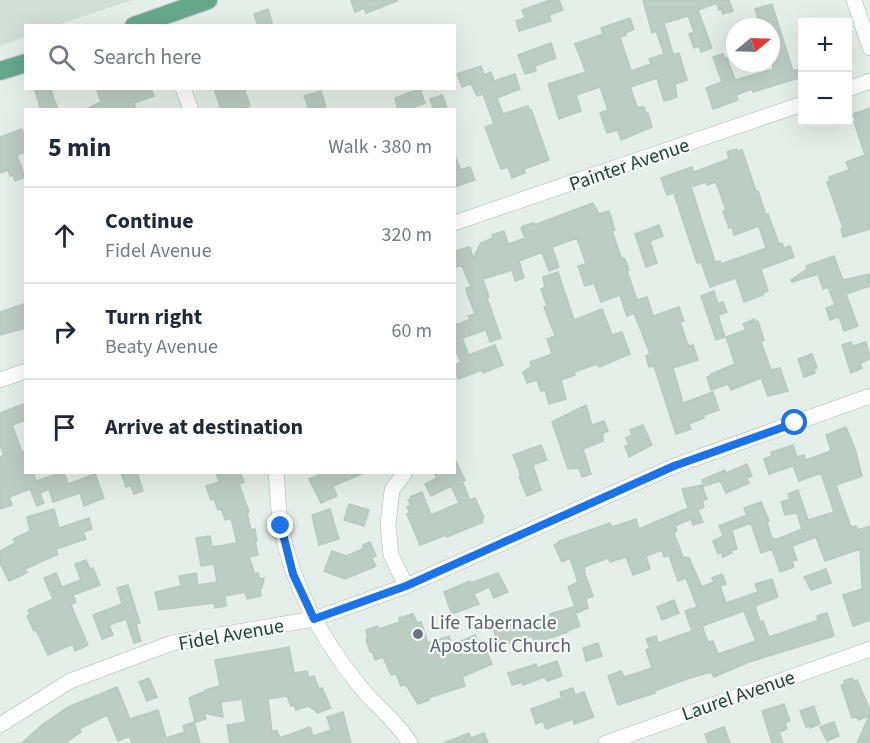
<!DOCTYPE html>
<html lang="en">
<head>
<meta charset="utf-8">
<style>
	:root { --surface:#fff; --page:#f2f2f3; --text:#1f2937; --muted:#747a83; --line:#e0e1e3 }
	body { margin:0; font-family:"Source Sans 3",sans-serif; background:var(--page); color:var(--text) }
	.controls { position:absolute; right:18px; top:18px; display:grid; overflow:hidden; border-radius:0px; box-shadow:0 6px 24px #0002 }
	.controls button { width:54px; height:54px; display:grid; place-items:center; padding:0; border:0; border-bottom:2px solid var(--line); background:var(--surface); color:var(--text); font:30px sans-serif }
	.compass { position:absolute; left:726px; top:18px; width:54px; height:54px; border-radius:50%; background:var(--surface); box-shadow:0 6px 24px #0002; rotate:71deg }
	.stop { position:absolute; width:18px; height:18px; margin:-14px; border:4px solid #1a73e8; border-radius:50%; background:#fff }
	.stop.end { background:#1a73e8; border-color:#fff; box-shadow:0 2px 6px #0008 }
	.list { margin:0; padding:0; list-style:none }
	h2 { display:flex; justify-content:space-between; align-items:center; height:78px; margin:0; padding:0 24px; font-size:26px }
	h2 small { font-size:20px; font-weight:400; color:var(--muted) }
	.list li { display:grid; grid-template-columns:39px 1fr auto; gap:18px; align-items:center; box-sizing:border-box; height:96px; padding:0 24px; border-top:2px solid var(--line) }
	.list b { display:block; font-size:22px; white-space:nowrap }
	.list p { margin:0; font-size:20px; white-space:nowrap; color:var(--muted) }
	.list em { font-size:20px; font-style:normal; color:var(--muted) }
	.icon { flex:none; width:33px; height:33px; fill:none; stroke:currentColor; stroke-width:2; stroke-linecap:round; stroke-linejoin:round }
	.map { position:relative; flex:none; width:870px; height:743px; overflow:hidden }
	.search { position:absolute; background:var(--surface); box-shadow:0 6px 24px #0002; left:24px; top:24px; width:432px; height:66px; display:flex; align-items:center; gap:15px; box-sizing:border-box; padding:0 21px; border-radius:0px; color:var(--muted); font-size:22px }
	.panel { position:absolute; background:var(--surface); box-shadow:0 6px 24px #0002; left:24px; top:108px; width:432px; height:366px; border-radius:0px }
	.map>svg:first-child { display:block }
</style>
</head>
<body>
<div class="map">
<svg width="870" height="743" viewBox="0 0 870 743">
	<rect width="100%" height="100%" fill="#e5efe9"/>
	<polygon fill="#d2dfd8" points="0,0 132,0 58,25 26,26 25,37 0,46"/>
	<g fill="#bccdc4" stroke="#b6cabf" stroke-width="1.5" fill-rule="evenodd">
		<polygon points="351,0 397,0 397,1 366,13 364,8 355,12"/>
		<polygon points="550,0 559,0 563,10 549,15 551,21 519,31 516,21 525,18 522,10"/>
		<polygon points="643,0 729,0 733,11 723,14 721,9 719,10 717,3 698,10 712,48 701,52 699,46 694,48 689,34 694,32 688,16 664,23 673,54 679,53 687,80 675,84 677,97 664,101 657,78 630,87 637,107 644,107 646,113 648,113 652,127 621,140 618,130 607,133 600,113 608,110 600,87 576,95 581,111 559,119 548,84 586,72 575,44 603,34 601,28 630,18 634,29 625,33 626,35 620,37 631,71 651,64 649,59 664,54 656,31 652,33"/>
		<polygon points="772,4 793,71 802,68 802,77 753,92 752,89 736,95 738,100 713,109 706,88 722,82 713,57 723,54 725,59 727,58 735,80 774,69 771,62 771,27 761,27 755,9"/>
		<polygon points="268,9 273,26 258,26 254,14"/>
		<polygon points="551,43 556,58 535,66 536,71 525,74 518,55"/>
		<polygon points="481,66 484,75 491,72 494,81 515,74 520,89 497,98 503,114 528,106 529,110 531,109 549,160 524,169 525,173 512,178 508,167 501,169 485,127 494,124 483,94 477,96 471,84 462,87 457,74"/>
		<polygon points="43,88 50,88 58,110 41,110 35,91"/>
		<polygon points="96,88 151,88 154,96 134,103 136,110 84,110 101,102"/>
		<polygon points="214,88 244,88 250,106 240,110 221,110"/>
		<polygon points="420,89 425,103 414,107 415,110 398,110 395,98"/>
		<polygon points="321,91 326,107 309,110 304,96"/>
		<polygon points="442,95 448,110 434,110 430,99"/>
		<polygon points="870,108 870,229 843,237 841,229 843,228 827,182 830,181 829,177 849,170 846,162 865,155 854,122 856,122 853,114"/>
		<polygon points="22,129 26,139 26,152 17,155 25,177 15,181 13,175 10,176 8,170 0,173 0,137"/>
		<path d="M737,149L738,151L742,150L756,191H758L766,215L768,214L779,244L782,243L784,248L790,246L794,257L761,269L768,291L763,293V295L744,302L736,278L710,287L701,262L697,263L674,193L667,195L661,178L692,167L694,172L729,159L727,152ZM706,182L707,185L716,182L726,210L723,211L729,228L732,227L734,235L759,226L766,248L721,264L720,261L715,262L691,187Z"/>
		<polygon points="454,154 461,170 470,167 475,180 454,187"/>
		<polygon points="593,203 599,214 609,211 615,230 612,231 621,257 625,259 629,270 627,271 637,300 647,297 653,316 679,307 684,321 680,322 687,342 689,346 693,345 698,360 673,368 683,403 713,392 719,410 704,415 704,418 689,424 691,429 676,434 654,366 649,367 646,356 650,354 634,313 627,316 620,295 601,302 594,283 585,286 578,266 586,264 577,238 552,247 559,267 549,271 542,252 519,261 524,278 515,281 512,270 483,279 489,297 487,298 501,338 490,342 486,330 462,338 469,355 495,345 503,365 483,373 482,370 458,379 454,366 461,362 454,346 454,320 457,325 470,319 468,316 475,314 467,293 466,288 471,287 462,266 454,267 454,251 470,247 473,258 481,243 493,238 492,235 504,231 508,244 525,238 521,228 523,226 534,223 534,225"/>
		<polygon points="659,225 663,236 650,241 657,263 646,267 635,234"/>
		<polygon points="834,256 843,280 870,274 870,286 846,294 858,326 844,331 839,317 830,320 826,308 835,305 828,287 823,289 818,274 792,282 791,280 807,269 806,266"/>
		<polygon points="558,272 574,320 602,309 612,335 622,332 630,354 599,367 597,364 574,372 575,375 561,380 566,399 549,404 545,390 541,391 537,380 527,383 523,372 531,367 530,362 552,354 547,339 555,336 544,307 547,306 541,289 545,287 543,277"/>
		<polygon points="714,291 718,304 723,302 727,312 718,315 725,337 716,340 701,296"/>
		<polygon points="26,303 26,328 0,335 0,312"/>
		<polygon points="754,319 755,322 758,321 764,340 761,342 771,370 780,368 788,391 768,396 761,378 731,390 728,384 711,390 707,377 711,376 711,374 735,364 726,337 746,330 743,324"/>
		<polygon points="851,342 853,346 866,342 870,359 860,363 862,368 851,373 842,345"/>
		<polygon points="812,354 817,368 814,369 815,373 804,377 798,359"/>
		<polygon points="26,403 26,420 12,425 22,452 26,451 26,476 33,473 36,481 64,472 68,484 95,474 104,498 84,506 80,493 53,502 49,489 40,493 44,503 37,506 30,489 9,497 12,505 0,509 0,457 4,455 0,445 0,413"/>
		<polygon points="586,405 592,425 604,421 608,431 603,433 603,441 583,449 591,474 582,477 579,468 568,469 552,422"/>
		<polygon points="643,425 652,445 629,457 625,446 629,445 626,438 632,435 630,430"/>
		<polygon points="846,427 855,449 862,476 836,485 851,527 856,526 858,530 870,526 870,620 853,626 843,595 862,589 860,549 825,561 816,537 792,546 797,560 792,561 794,567 780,572 772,549 761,553 751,523 732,530 737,549 731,551 732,553 723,557 721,552 718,554 713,541 723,536 719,526 747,515 744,508 761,502 769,521 767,522 772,539 774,538 775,540 802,529 797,513 785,515 781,502 790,499 788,494 798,490 808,520 834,512 821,473 799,481 793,466 769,474 764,459 772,456 771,452 793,445 797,457 804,455 806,460 828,452 831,450 826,435"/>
		<polygon points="541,445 547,460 533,465 541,490 527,496 519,477 520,476 520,473 513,455"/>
		<polygon points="454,457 465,480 462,481 470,500 475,498 484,518 482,519 483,522 447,537 446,535 420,545 407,514 410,513 407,507 411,505 408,500 411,499 410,497 422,492 431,515 459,503 451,486 431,496 425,484 437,478 434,472 454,472"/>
		<polygon points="747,464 752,476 747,478 749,483 726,493 720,481 704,486 702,480 725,470 726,473"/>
		<polygon points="121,472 137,472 143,491 134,494 130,485 126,487"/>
		<polygon points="216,472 240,472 244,482 239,484 249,512 247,513 251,530 255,529 257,541 255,541 258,555 249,557 255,574 258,573 260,579 264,578 262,588 260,590 261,596 247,599 245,592 225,596 226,606 215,608 214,603 159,610 155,592 181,586 179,576 196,573 198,585 217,582 214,564 201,566 196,538 210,536 212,547 237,543 231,518 225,520 221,509 218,510 214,499 211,500 206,486 219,482"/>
		<polygon points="325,472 364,472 364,473 333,486 337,496 321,503 309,479"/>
		<path d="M702,485L707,499L702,501L704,507L698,510L703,522L693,525L691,519L675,526L677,530L674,533L683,557L689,558L702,587L714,582L712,578L722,574L726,584L720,586L726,603L758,592L755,584L772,579L778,597L755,606L760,622L763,621L769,637L816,621L818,620L817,616L827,613L834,636L749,662L714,677L711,672L687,679L654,691L655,693L618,705L608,676L621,671L624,677L652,668L646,650L650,648L646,639L656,636L658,643L692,631L685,611L697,607L686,578L678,581L669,555L664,557L662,550L646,556L650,569L633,575L626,557L610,562L608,558L584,567L585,570L584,571L593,596L586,599L588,608L577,613L568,587L578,582L570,558L562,562L554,545L560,542L559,541L610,523L612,527L636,519L639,529L688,508L682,489ZM744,611L756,641L718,654L713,641L708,642L702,626Z"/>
		<polygon points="349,504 369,510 364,526 344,520"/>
		<polygon points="54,509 59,528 89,518 92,529 83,532 86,539 56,549 58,554 25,569 27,573 9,581 0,563 0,551 15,543 13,539 30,531 27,517"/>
		<polygon points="330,509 339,539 319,545 312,515"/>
		<polygon points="370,542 376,556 372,558 376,566 345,579 324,571 332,551 346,556 363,549 363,545"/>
		<polygon points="86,560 90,569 93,568 100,585 73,595 76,602 71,605 88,645 75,651 73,644 48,655 36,630 34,631 27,616 30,614 28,610 53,599 44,578 56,573 62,587 81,580 75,564"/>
		<polygon points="826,569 831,583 811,590 804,577"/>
		<polygon points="498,573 508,592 494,598 489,587 474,594 479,604 452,614 444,592 470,581 471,583"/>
		<polygon points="128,585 140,623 136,624 141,641 134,643 126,619 109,625 113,635 102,639 93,615 122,604 117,588"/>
		<polygon points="674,600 679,613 662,620 657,607"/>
		<polygon points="573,607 580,626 567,631 568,632 535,643 532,636 499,647 494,631 515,623 517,628 551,617 550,614"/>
		<polygon points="413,614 417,623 421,622 428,643 449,636 452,645 475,635 482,651 486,650 492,664 462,677 465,686 428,698 429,700 418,704 406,685 401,686 396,674 391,675 383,657 375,660 372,651 370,652 366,639 368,639 366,630 378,626 379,629 400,622 399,618"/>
		<polygon points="598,643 602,656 586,661 583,648"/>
		<polygon points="289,647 294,673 307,671 309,678 314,676 319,689 322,688 331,708 317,713 315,710 308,706 296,710 294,705 291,706 287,696 268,699 272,732 277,730 280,738 310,727 313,736 331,730 327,717 343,712 351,743 230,743 227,725 246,722 242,699 221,702 223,717 204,713 206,719 195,722 189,698 206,691 205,690 220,686 215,660"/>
		<polygon points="557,661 562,676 547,681 545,677 523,685 522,682 512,685 508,673 536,664 537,668"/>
		<polygon points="149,678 157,697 147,701 139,682"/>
		<polygon points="852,678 853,681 857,680 870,710 870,743 857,743 869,716 858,720 857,717 852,718 841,685 845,684 844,681"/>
		<polygon points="117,687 130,719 158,710 166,738 185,732 183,726 194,722 200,743 132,743 129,736 118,741 107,715 79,729 81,732 65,743 22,743 43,724 68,707"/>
		<polygon points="573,688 575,695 584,692 594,717 574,724 573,719 546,729 543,721 536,724 531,709 562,698 560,692"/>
		<polygon points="784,704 790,721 785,723 787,729 779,732 783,743 772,743 762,711"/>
		<polygon points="814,706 820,724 810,728 809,726 806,727 800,711"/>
		<polygon points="834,722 839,736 827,741 820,727"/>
		<polygon points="724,727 730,743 708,743 705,734"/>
		<polygon points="469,733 471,738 484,733 488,743 444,743"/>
	</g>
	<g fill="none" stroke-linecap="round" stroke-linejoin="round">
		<defs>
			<g id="minor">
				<polyline points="854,0 870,48"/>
				<polyline points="183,88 191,110"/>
				<polyline points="848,89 870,81"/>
				<polyline points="454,223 802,104"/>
				<polyline points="0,380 26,371"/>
				<path d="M276,472C278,491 278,510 281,528C293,586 321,638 358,684C374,705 396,720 410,743"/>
				<polyline points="405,472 392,490 388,525 391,555 406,586"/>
				<polyline points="0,725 70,681 172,643 314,619 406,586 674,466 870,396"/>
				<polyline points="606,743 870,649"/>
			</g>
			<g id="major">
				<polyline points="134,26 208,0"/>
				<polyline points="0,71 26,63"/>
			</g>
		</defs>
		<use href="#minor" stroke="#a6b8af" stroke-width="16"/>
		<use href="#major" stroke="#c1cac6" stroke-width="20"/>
		<use href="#minor" stroke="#fff" stroke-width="15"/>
		<use href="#major" stroke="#65a98d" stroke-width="18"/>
	</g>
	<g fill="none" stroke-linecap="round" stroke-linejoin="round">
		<polyline stroke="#1a73e8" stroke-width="8" points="281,526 293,574 314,619 406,586 674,466 795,423"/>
	</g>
	<circle fill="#6b7280" stroke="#f6fbf8" stroke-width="2" cx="418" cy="634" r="6"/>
	<g text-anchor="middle" stroke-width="4.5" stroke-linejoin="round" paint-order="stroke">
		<g font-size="20" fill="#214335" stroke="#f6fbf8">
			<text transform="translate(629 164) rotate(-19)" y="7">Painter Avenue</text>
			<text transform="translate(231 634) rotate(-10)" y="7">Fidel Avenue</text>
			<text transform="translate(738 695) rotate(-19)" y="7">Laurel Avenue</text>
		</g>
		<g font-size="20" fill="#5b616d" stroke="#f6fbf8" text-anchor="start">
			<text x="430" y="629">Life Tabernacle<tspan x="430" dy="23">Apostolic Church</tspan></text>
		</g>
	</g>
</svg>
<div class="controls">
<button>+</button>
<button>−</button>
</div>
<svg class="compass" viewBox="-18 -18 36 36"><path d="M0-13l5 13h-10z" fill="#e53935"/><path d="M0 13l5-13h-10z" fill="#747a83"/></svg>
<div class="stop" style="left:795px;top:423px"></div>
<div class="stop end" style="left:281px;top:526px"></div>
<div class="search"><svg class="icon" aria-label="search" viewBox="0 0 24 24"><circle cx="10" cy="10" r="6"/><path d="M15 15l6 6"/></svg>Search here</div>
<section class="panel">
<h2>5 min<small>Walk · 380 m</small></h2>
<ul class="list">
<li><svg class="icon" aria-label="ahead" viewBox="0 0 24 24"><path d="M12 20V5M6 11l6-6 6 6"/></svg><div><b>Continue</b><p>Fidel Avenue</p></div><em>320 m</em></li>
<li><svg class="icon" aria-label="right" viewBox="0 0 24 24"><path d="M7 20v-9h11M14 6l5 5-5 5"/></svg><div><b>Turn right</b><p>Beaty Avenue</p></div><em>60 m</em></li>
<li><svg class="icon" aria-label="arrive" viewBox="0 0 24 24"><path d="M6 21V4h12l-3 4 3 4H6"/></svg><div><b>Arrive at destination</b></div></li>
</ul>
</section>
</div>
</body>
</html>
